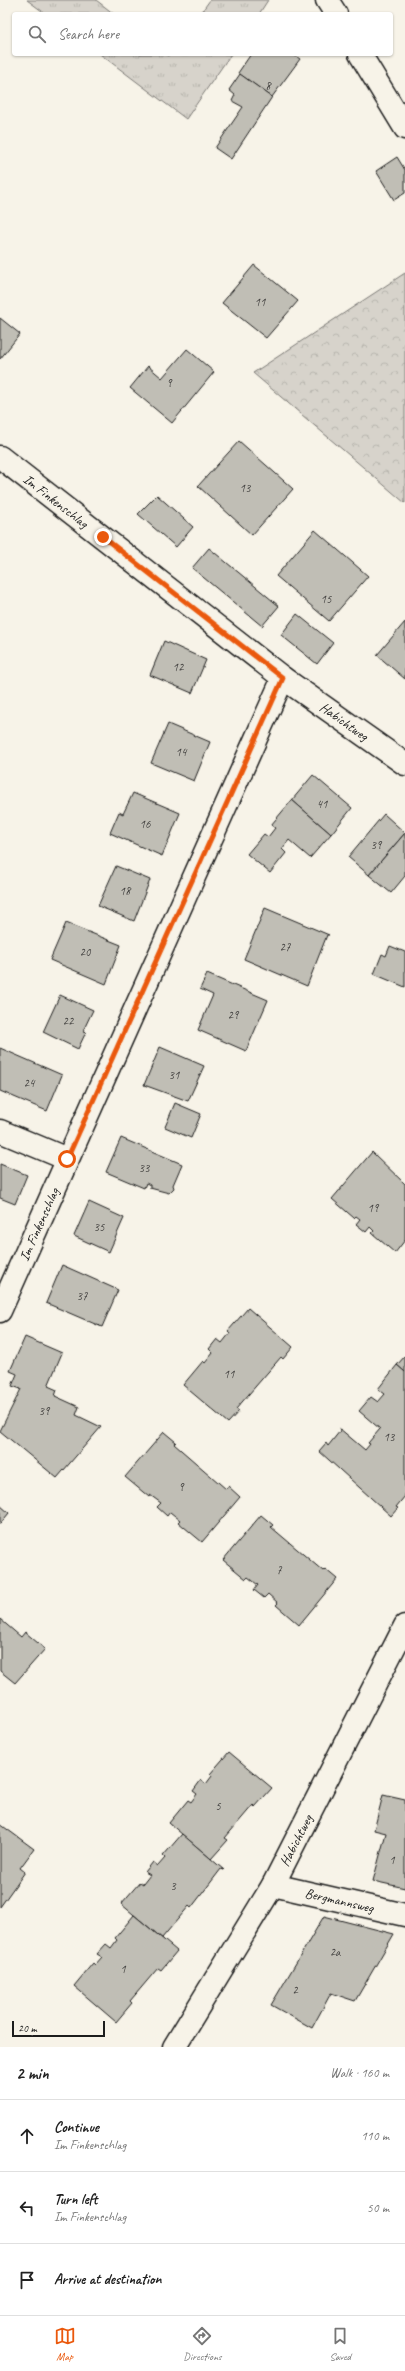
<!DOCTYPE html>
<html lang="en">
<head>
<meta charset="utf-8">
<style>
	:root { --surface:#fff; --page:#f6f6f6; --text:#222; --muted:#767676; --line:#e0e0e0; --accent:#ea580c }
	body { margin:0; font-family:Caveat,sans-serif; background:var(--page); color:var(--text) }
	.scale { position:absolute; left:12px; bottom:10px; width:93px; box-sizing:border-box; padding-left:4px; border:2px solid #1c1c1c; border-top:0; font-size:11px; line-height:14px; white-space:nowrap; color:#1c1c1c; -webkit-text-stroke:3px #f7f3e8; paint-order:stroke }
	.stop { position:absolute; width:12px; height:12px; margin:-9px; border:3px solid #ea580c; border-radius:50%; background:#fff }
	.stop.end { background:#ea580c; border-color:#fff; box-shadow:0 1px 4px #0008 }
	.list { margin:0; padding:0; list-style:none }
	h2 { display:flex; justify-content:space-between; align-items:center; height:52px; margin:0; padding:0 16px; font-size:17px }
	h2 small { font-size:13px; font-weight:400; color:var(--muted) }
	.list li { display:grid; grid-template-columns:26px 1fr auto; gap:12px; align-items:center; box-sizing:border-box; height:72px; padding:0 16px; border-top:1px solid var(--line) }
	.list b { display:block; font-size:15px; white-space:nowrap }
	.list p { margin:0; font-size:13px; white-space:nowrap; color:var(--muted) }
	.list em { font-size:13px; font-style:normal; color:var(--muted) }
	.icon { flex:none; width:22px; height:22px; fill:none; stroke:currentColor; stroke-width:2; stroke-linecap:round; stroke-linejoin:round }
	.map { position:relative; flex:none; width:405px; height:2047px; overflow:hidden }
	.search { position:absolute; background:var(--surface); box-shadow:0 1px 3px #0004; left:12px; right:12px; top:12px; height:44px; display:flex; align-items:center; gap:10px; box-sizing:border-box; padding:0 14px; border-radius:4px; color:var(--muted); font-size:15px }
	.sheet { height:268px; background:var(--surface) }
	nav { display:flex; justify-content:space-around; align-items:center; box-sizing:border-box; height:56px; border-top:1px solid var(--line); background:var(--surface); font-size:11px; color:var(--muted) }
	nav a { display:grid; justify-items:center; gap:2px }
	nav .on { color:var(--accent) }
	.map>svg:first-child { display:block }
</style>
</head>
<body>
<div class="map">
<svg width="405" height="2047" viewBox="0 0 405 2047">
	<defs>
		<pattern id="grass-tufts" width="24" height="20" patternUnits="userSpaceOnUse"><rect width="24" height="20" fill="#d7d3cb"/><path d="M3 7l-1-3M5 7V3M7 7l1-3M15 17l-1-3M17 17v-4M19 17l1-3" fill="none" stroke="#b8b5ae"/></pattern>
		<pattern id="forest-crowns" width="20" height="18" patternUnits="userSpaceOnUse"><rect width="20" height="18" fill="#d7d3cb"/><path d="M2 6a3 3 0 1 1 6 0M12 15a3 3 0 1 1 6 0" fill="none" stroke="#b8b5ae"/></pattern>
	</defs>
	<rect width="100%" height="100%" fill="#f7f3e8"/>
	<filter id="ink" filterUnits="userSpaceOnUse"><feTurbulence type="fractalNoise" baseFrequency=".025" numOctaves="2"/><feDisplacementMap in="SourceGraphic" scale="8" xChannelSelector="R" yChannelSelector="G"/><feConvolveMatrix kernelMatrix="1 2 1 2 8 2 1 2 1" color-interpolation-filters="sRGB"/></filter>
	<g filter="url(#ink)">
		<g fill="url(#grass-tufts)" stroke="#7a7874">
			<polygon points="27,0 96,0 114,14 46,14"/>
			<polygon points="210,0 268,0 259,14 200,14"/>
			<polygon points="100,54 165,54 168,56 170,54 231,54 186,119"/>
		</g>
		<polygon fill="url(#forest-crowns)" stroke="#7a7874" points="405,273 405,503 253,373"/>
		<g fill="#c0beb5" stroke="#1c1c1c">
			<polygon points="251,54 293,54 300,59 272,97 238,73"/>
			<polygon points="240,74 272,97 231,159 215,148 243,107 232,101 235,95 229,90"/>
			<polygon points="397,157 405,170 405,193 394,200 376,171"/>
			<polygon points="254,265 298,301 266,338 222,303"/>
			<polygon points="0,318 20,334 0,359"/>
			<polygon points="187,349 214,372 172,423 130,388 148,366 162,378"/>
			<polygon points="239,441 293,489 252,535 198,486"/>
			<polygon points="157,495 193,527 176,547 138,514"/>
			<polygon points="315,530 368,576 329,621 276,576"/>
			<polygon points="209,548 279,606 262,626 192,568"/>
			<polygon points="297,614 333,643 317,664 281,635"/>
			<polygon points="405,622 405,679 377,655"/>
			<polygon points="164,641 206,660 192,693 150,675"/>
			<polygon points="168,724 210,742 194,781 151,763"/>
			<polygon points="313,775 352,808 331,834 292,800"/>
			<polygon points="133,793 180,813 162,856 110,833 119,812 123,814"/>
			<polygon points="292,800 331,834 310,858 289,840 282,849 286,853 270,873 247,854 264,834 268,837 275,828 271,825"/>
			<polygon points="384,814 405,833 369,875 348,857"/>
			<polygon points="405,833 405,876 391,893 369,875"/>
			<polygon points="116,866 150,880 134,921 98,906"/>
			<polygon points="265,908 329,935 327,935 307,986 244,959"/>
			<polygon points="66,923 121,945 106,984 50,960"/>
			<polygon points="390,946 405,952 405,987 374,974 382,954 386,956"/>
			<polygon points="207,974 268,1000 246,1051 198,1030 213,995 200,989"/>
			<polygon points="60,995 93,1010 83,1031 86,1032 78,1049 43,1032"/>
			<polygon points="160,1047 204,1066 188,1101 144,1085"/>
			<polygon points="0,1048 62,1075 47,1111 0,1091"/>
			<polygon points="175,1103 201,1114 191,1138 165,1127"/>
			<polygon points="121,1138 182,1164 173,1185 174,1188 169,1193 150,1188 150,1185 146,1183 144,1188 106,1172"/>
			<polygon points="372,1152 405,1184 405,1240 395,1253 372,1233 374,1231 370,1227 366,1232 356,1224 360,1219 356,1216 354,1218 332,1199"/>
			<polygon points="0,1164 27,1175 15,1204 0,1198"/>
			<polygon points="89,1202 124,1218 109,1252 74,1236"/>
			<polygon points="62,1265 118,1290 102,1327 46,1303"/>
			<polygon points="248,1308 293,1347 283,1359 281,1357 236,1409 239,1411 228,1423 183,1385 203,1361 205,1363 213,1353 209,1349 217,1339 222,1343 230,1333 228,1331"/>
			<polygon points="25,1337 62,1353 48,1386 57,1390 55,1396 79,1407 76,1415 101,1427 57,1478 0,1431 21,1389 12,1386 17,1374 10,1371"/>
			<polygon points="405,1356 405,1372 397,1365"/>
			<polygon points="397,1365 405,1372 405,1496 396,1507 398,1508 391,1516 319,1451 326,1443 328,1446 340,1431 339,1428 365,1450 370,1444 368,1443 380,1429 359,1411 371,1397 378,1402 385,1394 378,1389"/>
			<polygon points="164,1432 176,1442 174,1444 226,1489 228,1486 240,1497 202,1542 178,1522 180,1520 170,1512 167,1516 157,1507 161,1503 150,1495 149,1497 125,1477"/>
			<polygon points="0,1505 9,1513 0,1524"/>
			<polygon points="261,1515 273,1525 271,1527 323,1571 325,1569 337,1579 299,1625 276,1605 278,1603 268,1594 264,1598 254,1590 258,1585 248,1577 246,1579 223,1560"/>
			<polygon points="0,1619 21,1637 25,1632 45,1649 15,1683 0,1671"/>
			<polygon points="229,1752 272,1788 255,1807 253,1805 225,1838 228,1840 211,1859 169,1823 188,1800 191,1802 197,1794 193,1791 201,1780 206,1784 212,1776 210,1774"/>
			<polygon points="383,1795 405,1800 405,1888 373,1881 386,1833 374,1830"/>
			<polygon points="0,1824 34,1849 20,1868 25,1872 0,1907"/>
			<polygon points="182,1834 224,1870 221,1869 191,1908 189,1906 162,1938 164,1940 121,1904 140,1882 143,1884 150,1875 145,1872 153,1862 158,1866 165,1858 163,1856"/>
			<polygon points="134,1915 177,1951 161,1970 158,1968 130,2001 132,2003 116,2022 74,1986 93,1963 95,1965 102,1957 97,1954 106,1944 111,1948 117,1940 115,1938"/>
			<polygon points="324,1916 394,1934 355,2001 331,1993 312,2028 271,2005"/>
		</g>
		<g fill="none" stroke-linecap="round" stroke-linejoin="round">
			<defs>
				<g id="minor">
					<polyline points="327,0 336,14"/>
					<polyline points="360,54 405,128"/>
					<path id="s1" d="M0,457L283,678L405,764"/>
					<polyline points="0,1131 67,1159"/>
					<path id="s2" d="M0,1311L283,678"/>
					<path id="s3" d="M273,1885L405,1915"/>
					<path id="s4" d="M174,2047L273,1885L405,1626"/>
				</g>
			</defs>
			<use href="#minor" stroke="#1c1c1c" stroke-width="25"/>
			<use href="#minor" stroke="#f7f3e8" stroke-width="22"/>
		</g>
	</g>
	<g fill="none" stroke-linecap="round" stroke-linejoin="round" filter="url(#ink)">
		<polyline stroke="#ea580c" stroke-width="5" points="67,1159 283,678 103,537"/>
	</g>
	<g text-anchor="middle" stroke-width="4" stroke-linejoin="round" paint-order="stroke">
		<g font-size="12" fill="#454442">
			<text x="268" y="90">8</text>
			<text x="260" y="306">11</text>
			<text x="169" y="387">9</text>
			<text x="245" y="492">13</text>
			<text x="326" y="603">15</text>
			<text x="178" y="671">12</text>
			<text x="181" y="756">14</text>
			<text x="322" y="808">41</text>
			<text x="145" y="828">16</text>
			<text x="376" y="849">39</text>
			<text x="125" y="895">18</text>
			<text x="285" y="951">27</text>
			<text x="85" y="956">20</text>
			<text x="233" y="1019">29</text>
			<text x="68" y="1025">22</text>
			<text x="174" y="1079">31</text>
			<text x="29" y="1087">24</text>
			<text x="144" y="1172">33</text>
			<text x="373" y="1212">19</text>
			<text x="99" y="1231">35</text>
			<text x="82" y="1300">37</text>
			<text x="229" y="1378">11</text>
			<text x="44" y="1415">39</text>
			<text x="389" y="1441">13</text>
			<text x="181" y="1491">9</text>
			<text x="279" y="1574">7</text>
			<text x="218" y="1810">5</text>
			<text x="392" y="1864">1</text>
			<text x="173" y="1890">3</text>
			<text x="335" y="1956">2a</text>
			<text x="123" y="1973">1</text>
			<text x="295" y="1994">2</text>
		</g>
		<g font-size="14" fill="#1c1c1c" stroke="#f7f3e8">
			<text dy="5" stroke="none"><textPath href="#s1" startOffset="71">Im Finkenschlag</textPath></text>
			<text dy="5" stroke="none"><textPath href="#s1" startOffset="434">Habichtweg</textPath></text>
			<text dy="5" stroke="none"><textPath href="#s2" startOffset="95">Im Finkenschlag</textPath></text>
			<text dy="5" stroke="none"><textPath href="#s4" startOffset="240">Habichtweg</textPath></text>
			<text dy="5" stroke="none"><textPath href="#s3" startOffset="68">Bergmannsweg</textPath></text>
		</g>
	</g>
</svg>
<div class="scale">20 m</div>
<div class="stop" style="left:67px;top:1159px"></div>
<div class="stop end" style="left:103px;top:537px"></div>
<div class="search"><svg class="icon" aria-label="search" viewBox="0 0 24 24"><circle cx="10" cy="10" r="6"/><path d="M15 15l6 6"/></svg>Search here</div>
</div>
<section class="sheet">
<h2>2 min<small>Walk · 160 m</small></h2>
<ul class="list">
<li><svg class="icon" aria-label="ahead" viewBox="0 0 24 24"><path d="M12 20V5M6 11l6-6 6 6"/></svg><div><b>Continue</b><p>Im Finkenschlag</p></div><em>110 m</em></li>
<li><svg class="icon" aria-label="left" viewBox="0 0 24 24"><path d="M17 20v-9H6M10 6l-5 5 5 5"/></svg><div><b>Turn left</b><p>Im Finkenschlag</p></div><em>50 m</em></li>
<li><svg class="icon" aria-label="arrive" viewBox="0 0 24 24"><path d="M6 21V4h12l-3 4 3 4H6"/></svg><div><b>Arrive at destination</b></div></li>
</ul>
</section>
<nav>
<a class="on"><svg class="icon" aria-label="map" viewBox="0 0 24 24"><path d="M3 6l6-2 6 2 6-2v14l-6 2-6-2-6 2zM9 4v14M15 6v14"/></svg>Map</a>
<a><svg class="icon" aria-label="directions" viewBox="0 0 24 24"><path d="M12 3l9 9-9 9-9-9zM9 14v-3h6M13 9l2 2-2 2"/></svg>Directions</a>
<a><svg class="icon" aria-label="saved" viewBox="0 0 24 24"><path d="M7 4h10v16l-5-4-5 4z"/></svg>Saved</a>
</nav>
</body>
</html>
